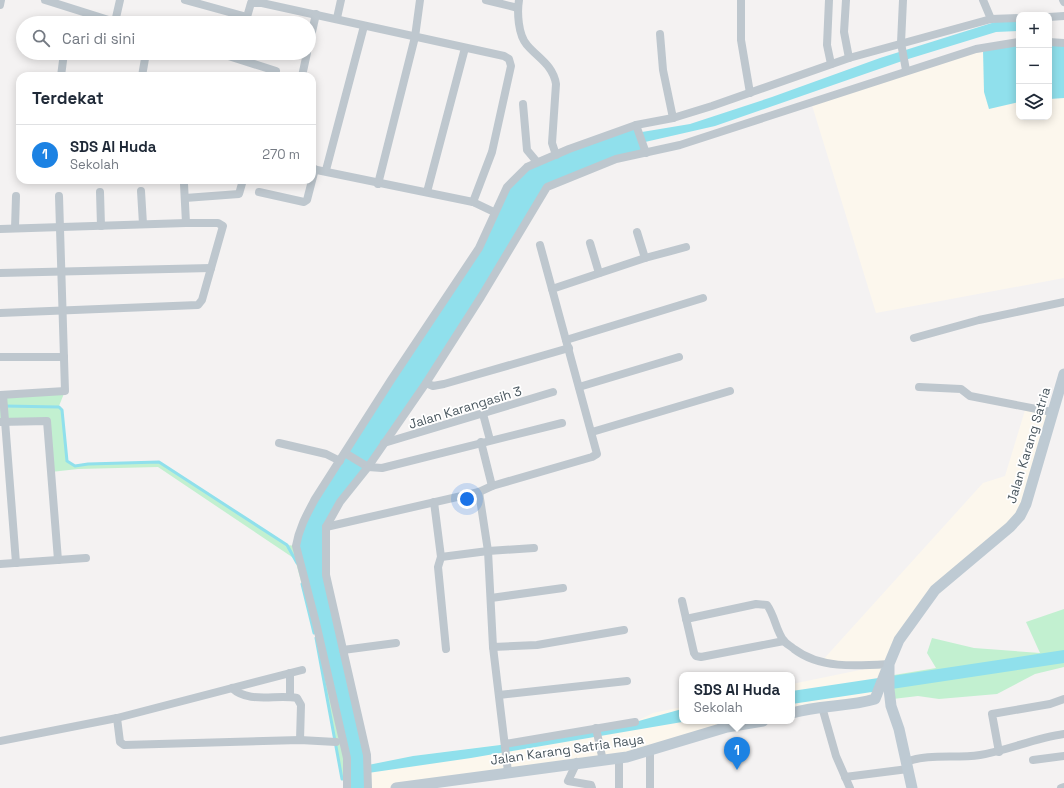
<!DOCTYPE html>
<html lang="id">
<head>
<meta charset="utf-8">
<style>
	:root { --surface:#fff; --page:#f6f6f7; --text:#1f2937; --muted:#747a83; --line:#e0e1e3; --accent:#1c82e3 }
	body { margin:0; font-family:"Space Grotesk",sans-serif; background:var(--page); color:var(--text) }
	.controls { position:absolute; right:12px; top:12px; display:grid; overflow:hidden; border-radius:8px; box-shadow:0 2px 10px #0003 }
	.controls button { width:36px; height:36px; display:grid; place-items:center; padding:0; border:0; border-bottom:1px solid var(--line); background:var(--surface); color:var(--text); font:20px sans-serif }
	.you { position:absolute; left:467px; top:499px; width:14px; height:14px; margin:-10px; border:3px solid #fff; border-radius:50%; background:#1a73e8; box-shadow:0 0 0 6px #1a73e833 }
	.badge { display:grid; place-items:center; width:26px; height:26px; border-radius:50%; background:var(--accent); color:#fff; font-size:13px; font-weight:700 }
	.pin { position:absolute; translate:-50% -33px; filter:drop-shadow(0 1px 2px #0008) }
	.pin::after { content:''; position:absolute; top:21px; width:14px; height:12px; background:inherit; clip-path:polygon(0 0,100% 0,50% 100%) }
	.popup { position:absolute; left:679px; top:672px; width:116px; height:52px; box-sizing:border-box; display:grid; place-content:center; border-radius:8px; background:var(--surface); filter:drop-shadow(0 1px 3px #0005); font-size:13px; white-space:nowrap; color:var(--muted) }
	.popup b { font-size:15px; color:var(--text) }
	.popup::after { content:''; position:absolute; left:50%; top:100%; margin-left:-8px; border:8px solid transparent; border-top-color:var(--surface) }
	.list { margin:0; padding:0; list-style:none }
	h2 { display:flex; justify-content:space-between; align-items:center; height:52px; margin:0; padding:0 16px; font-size:17px }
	h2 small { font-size:13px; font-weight:400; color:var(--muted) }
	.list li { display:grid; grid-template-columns:26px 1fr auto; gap:12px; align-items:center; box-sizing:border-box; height:60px; padding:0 16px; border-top:1px solid var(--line) }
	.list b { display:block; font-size:15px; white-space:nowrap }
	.list p { margin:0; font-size:13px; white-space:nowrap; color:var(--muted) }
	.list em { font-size:13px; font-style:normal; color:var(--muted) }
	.icon { flex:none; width:22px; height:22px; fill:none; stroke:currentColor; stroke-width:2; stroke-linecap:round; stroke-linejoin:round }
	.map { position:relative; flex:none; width:1064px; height:788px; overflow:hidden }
	.search { position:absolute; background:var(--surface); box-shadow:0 2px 10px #0003; left:16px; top:16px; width:300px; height:44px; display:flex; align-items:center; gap:10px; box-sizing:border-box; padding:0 14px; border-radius:22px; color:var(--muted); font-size:15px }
	.panel { position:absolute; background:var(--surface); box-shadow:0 2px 10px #0003; left:16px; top:72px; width:300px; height:112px; border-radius:12px }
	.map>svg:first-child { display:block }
</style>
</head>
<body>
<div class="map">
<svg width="1064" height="788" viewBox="0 0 1064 788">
	<rect width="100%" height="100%" fill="#f4f2f2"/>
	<g fill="#fcf7ed">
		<polygon points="983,49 983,57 1015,102 1019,102 1019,117 1049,117 1049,99 1064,98 1064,278 876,313 811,102"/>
		<polygon points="1026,407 1052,412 1026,504 911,623 875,699 792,713 792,684 884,665 821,662 983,483 1005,476"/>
		<polygon points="682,707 682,721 763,721 679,743 419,788 368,788 367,765 413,756 505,744 635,722 653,713"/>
	</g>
	<g fill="#c2f0d0">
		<polygon points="65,391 59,406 62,410 67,461 75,466 88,464 159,462 287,545 296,546 347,758 346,788 342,779 315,634 295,559 158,467 78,469 51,472 47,422 0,422 0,395"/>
		<polygon points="1064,609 1064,667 1035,674 997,694 939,699 918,696 893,699 894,675 936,668 927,653 932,638 974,648 1040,653 1026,622"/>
	</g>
	<g fill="#90e0ec">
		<polygon points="995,22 1019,22 1019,31 996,32 905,60 715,126 645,142 642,132 690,124 772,97 880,58"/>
		<polygon points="1019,42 1019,102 989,109 984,92 983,49"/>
		<polygon points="1049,42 1064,43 1064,98 1049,99"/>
		<polygon points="636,125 646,153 616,159 547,187 474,309 326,527 326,575 368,765 413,756 508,744 635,722 682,709 682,721 688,721 471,758 368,773 368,788 347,788 348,771 303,577 298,535 303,522 460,278 494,212 519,173"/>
		<polygon points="1064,650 1064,663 792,704 792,691"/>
	</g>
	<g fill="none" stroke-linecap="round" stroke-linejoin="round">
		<g stroke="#90e0ec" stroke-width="3">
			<polyline points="4,406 59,407 62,410 67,461 75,466 88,464 159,462 287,545 297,563"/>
			<polyline points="302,584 314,633"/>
			<polyline points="316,638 342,779"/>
		</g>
		<g stroke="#bec7ce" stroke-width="8">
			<polyline points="45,0 115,22"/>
			<polyline points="185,0 247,17 251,3 262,3 504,56 509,59 511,66 492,152 473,202"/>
			<polyline points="486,0 518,8"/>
			<path d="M519,0C517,12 518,35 527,45C538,58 553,65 556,84L552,143L556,155"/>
			<polyline points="741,0 741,40 750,93"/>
			<polyline points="829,0 827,45 831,64"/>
			<polyline points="846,0 844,32 849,58"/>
			<polyline points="903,0 901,43 906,70"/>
			<polyline points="983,0 991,19"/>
			<polyline points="1063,0 1064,2"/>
			<polyline points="0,5 1,0"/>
			<polyline points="1049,17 1064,16"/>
			<polyline points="337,18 341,0"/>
			<polyline points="119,23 115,22 120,0"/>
			<polyline points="660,34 663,70 673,118"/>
			<polyline points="1049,42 1064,43"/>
			<polyline points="309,45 316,14"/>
			<polyline points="219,53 276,71"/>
			<polyline points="61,76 64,53"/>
			<polyline points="142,76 146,53"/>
			<polyline points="302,76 307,53"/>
			<polyline points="523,104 527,150 537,162"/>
			<polyline points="636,125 646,153"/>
			<polyline points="312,169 473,202 494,212"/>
			<polyline points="326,170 364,26"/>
			<polyline points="184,184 186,223"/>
			<polyline points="378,184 415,37 420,0"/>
			<polyline points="141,191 143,224"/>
			<polyline points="100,192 101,226"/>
			<polyline points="259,192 304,202 307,200 315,169"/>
			<polyline points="427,192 465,48"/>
			<polyline points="185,198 239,194 243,180"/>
			<polyline points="15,228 16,196"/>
			<polyline points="0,229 186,223 218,223 223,226 202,300 198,305 0,313"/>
			<polyline points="637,232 645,258"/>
			<polyline points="590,243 599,273"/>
			<polyline points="540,245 552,289"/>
			<polyline points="0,273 211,268"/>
			<polyline points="914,338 979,320 1064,302"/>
			<polyline points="566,340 703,298"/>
			<polyline points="0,357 64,357"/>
			<polyline points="426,383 433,386 444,384 569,348"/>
			<polyline points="579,387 679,357"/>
			<polyline points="919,387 961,389 970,396 1052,412"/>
			<polyline points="0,395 65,391 59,196"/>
			<polyline points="3,395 16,563"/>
			<polyline points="483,414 490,440"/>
			<polyline points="0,422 47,421 58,560"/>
			<polyline points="592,432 730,391"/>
			<polyline points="481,442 492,486"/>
			<polyline points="279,443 326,454 340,461"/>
			<polyline points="384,443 553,392"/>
			<polyline points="345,453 368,467 382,468 562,423"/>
			<polyline points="479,492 488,551 493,647 508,772"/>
			<polyline points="434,502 441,557 438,567 446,649"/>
			<polyline points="326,527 479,492 492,486 592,457 597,454 552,289 645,258 686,247"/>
			<polyline points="441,557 488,551 534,548"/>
			<polyline points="0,564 86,558"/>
			<polyline points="491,598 563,588"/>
			<polyline points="682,601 694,653 696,656 701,657 784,641"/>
			<path d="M686,619L756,604L767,605C775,616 776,631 784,641C786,644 791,646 794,649C820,669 857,666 889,664"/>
			<polyline points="493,647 537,645 624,630"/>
			<polyline points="343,650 396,643"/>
			<polyline points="290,673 290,697"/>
			<path d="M232,688C249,704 276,694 297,698L301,705L300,740"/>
			<polyline points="499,695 627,681"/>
			<polyline points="822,707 836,756 850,788"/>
			<polyline points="117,718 120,742 124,745 300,740 336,742"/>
			<polyline points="596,728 603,761"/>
			<polyline points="0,741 117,718 302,670"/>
			<polyline points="505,744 635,722"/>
			<polyline points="999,752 992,714 1050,704 1064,699"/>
			<polyline points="619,758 619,788"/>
			<polyline points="1033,760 1064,756"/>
			<polyline points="577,762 568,781 591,785 592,788"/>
			<path d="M906,762C930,753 955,759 980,755C1009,750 1035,738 1064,734"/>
			<polyline points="845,777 908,769"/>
			<path d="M347,788V758L316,623L296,546C299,528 307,514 315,499L391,380L479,248L507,187L527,167L569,149L636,125L673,118L712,106L849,58L991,19L1019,18"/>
			<polyline points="368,788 367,755 326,575 326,527 340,502 368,467 426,383 481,297 547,187 616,159 680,145 976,49 1019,42"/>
			<polyline points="650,788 650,752"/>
			<polyline points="1061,788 1064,787"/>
		</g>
		<g stroke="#becad3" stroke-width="11">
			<path d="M792,713C820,705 848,707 875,699L886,671"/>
			<polyline points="396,788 627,757 727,727 763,721"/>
			<polyline points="912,788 899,729 891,706 889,689 889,664 899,640 935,590 1010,527 1020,516 1026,504 1064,374"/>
		</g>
	</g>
	<g text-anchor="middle" stroke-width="3.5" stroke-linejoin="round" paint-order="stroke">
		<g font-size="13" fill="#4a575f" stroke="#fff">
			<text transform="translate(465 407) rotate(-17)" y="5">Jalan Karangasih 3</text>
			<text transform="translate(1028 445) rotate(-73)" y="5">Jalan Karang Satria</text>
			<text transform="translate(567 749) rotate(-8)" y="5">Jalan Karang Satria Raya</text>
		</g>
	</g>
</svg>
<div class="controls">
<button>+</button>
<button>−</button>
<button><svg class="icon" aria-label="layers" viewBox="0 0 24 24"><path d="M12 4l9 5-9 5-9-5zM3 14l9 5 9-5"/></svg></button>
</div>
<div class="you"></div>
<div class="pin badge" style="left:737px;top:770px">1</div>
<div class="popup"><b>SDS Al Huda</b>Sekolah</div>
<div class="search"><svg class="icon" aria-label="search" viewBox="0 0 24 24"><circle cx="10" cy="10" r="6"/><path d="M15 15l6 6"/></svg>Cari di sini</div>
<section class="panel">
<h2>Terdekat<small></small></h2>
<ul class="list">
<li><span class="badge">1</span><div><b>SDS Al Huda</b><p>Sekolah</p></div><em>270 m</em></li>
</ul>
</section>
</div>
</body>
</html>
